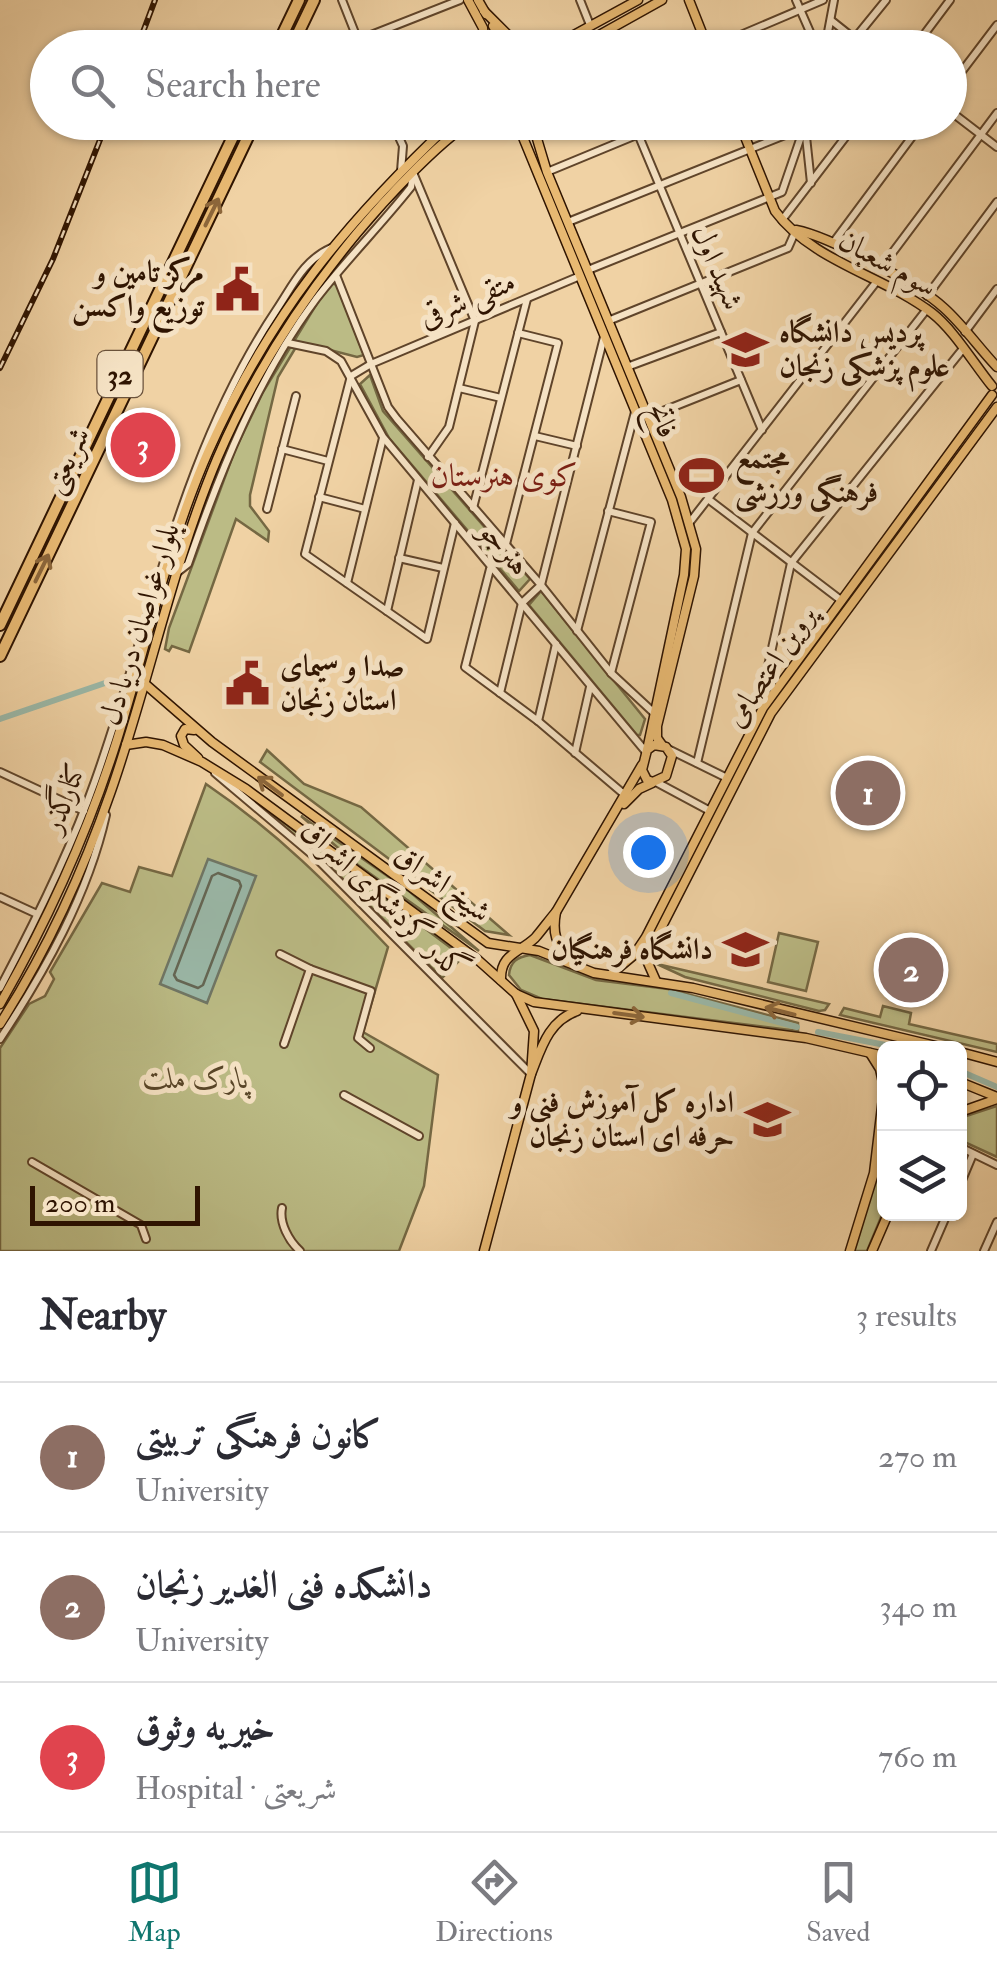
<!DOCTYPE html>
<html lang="en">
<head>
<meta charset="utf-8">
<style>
	:root { --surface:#fff; --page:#f7f7f7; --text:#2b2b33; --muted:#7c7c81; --line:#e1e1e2; --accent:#0f766e }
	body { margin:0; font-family:"IM FELL Double Pica",Amiri,serif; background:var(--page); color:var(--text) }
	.controls { position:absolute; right:30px; bottom:30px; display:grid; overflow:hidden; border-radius:15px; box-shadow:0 2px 8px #0004 }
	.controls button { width:90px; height:90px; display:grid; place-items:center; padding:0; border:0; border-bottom:2px solid var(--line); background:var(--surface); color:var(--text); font:50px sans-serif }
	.scale { position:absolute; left:30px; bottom:25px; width:170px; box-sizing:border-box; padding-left:10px; border:5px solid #2f1401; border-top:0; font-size:28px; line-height:35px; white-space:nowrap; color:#2f1401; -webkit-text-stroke:8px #f5e2c4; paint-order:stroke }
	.you { position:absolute; left:648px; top:852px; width:35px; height:35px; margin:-25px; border:8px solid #fff; border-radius:50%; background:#1a73e8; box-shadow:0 0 0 15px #1a73e833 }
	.badge { display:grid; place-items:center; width:65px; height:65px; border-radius:50%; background:var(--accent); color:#fff; font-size:32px; font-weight:700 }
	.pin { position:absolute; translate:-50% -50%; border:5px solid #fff; box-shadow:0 2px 10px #0006 }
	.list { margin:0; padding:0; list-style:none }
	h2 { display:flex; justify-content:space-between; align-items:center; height:130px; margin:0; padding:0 40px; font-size:42px }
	h2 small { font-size:32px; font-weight:400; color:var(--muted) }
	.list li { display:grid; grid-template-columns:65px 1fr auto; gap:30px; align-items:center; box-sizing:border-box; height:150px; padding:0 40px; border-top:2px solid var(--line) }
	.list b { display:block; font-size:38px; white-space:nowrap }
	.list p { margin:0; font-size:32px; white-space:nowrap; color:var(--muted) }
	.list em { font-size:32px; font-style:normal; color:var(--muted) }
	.icon { flex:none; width:55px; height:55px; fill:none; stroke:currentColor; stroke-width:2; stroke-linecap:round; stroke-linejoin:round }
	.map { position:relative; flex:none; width:997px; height:1251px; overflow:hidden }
	.search { position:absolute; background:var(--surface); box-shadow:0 2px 8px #0004; left:30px; right:30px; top:30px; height:110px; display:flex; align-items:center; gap:25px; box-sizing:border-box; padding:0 35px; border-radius:55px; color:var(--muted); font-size:38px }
	.sheet { height:580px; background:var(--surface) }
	nav { display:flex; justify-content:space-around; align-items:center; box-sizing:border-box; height:140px; border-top:2px solid var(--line); background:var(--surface); font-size:28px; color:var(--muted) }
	nav a { display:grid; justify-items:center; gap:5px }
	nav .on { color:var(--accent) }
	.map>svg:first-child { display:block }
</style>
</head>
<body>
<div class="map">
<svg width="997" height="1251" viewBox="0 0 997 1251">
	<rect width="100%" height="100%" fill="#f0d2a4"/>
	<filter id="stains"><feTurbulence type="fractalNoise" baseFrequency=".002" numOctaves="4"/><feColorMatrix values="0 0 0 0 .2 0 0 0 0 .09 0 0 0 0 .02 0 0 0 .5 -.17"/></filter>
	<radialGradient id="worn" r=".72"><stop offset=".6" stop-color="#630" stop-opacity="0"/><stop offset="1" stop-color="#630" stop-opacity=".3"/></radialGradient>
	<g fill="#bbbb85" stroke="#756843" stroke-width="2.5">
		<polygon points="330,282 337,285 364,355 357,357 299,342 278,377 250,495 250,506 269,531 268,541 236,519 189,652 172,646 169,651 165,649 169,628 235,450 263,392"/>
		<polygon points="370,375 383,411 530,579 519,591 389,438 360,384"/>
		<polygon points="541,591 645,719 640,735 637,735 529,605"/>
		<polygon points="267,750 304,784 361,807 509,935 485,931 260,762"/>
		<polygon points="228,781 451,948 460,960 442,978 326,862"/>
		<path d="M206,784C278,833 329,885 388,947L363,1032L438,1075L424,1186L399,1251H0V1048L29,1004L45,996L54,979L50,972L102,883L130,892L139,867L172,876Z"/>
		<polygon points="301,816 409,891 479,951 358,865"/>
		<polygon points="779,933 818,942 806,991 768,982"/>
		<path d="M530,955L596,980L668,989L798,1023V1031L542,999L521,990L509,975C510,962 517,957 530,955Z"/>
		<polygon points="657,964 829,1004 825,1010 819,1011 685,977"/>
		<polygon points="883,1006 911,1013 909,1024 997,1044 997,1052 840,1015 844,1008 880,1017"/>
		<polygon points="997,1106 997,1157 960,1140 960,1118"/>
		<polygon points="884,1142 884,1210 867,1251 854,1251"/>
	</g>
	<polygon fill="#9ab8a8" stroke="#6f7665" stroke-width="2.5" points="208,859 256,876 207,1003 160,984"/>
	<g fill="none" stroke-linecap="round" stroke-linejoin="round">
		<polygon stroke="#646654" stroke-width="2.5" points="218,873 239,881 241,886 203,985 198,988 177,980 174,975 212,876"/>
		<g stroke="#9ab8a8" stroke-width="6">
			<polyline points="0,719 111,681"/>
			<polyline points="671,993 797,1027"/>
			<polyline points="818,1032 901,1048"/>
			<polyline points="960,1071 997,1087"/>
		</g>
		<defs>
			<g id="minor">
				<polyline points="342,0 361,48"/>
				<polyline points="580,0 590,25"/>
				<polyline points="796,0 817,48"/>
				<polyline points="832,21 866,48"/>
				<polyline points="597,35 602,48"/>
				<polyline points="338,48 460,0"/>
				<polyline points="710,48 823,0"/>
				<polyline points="825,48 834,0"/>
				<polyline points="847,48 886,0"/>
				<polyline points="914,48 950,0"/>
				<polyline points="950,87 997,25"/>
				<polyline points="950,111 997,147"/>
				<polyline points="392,122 403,146 401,171"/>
				<polyline points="633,122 762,430"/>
				<polyline points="534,129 547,122"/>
				<polyline points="547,172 668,122"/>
				<polyline points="414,175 475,321 449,427 428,457"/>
				<polyline points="782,220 857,122"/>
				<polyline points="568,222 805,127 811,183"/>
				<polyline points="833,243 923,122"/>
				<polyline points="881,268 997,113"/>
				<polyline points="588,270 782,192 806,122"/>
				<polyline points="336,275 388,407 397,419 541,585 611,673 653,712"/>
				<polyline points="927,296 997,202"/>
				<polyline points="608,321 788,248 796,230"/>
				<polyline points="965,332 997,289"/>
				<polyline points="288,343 326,351 341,361 383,437 646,752"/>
				<polyline points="627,367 721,332"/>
				<polyline points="459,388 501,398"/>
				<polyline points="648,417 741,380"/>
				<polyline points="535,436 577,446"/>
				<polyline points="282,449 328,461"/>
				<polyline points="319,497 365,509"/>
				<polyline points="708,499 842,601"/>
				<polyline points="473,508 527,299"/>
				<polyline points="267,509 296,396"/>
				<polyline points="608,511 651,522 611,673"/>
				<polyline points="690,522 877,281"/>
				<polyline points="455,523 427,639 305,554 351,376 371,364 580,276"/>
				<polyline points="506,544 558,343 518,333"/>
				<polyline points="399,558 443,568"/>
				<polyline points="490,569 465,667 538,721 625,795"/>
				<path d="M179,571L188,564C220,472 257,378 316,299C346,260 381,225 411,187L413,174"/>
				<polyline points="347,583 383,438"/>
				<polyline points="387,611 418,480"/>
				<polyline points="577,631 635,412"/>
				<polyline points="500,693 522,603 541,585 604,337"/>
				<polyline points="763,708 762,693 791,563 962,350"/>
				<polyline points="538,721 556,644"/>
				<polyline points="670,750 727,778"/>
				<polyline points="575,753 590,687"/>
				<polyline points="697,763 752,533 927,309"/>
				<polyline points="0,772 84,811"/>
				<polyline points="215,773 316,858 531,1074"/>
				<polyline points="656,782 710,811"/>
				<polyline points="0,897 37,914"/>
				<polyline points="280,954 310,969"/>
				<path d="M0,988C35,922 70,852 95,781C152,621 181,452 277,309C293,285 304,260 331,248"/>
				<path d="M0,1039C45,971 88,895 106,815"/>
				<polyline points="284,1044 310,969 371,991 358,1038 370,1048"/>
				<polyline points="344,1095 419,1136"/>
				<polyline points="960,1147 997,1165"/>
				<polyline points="32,1162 141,1225 146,1239"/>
				<polyline points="960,1185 973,1154"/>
				<path d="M282,1208C279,1223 289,1241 300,1251"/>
				<polyline points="931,1251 947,1214"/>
				<polyline points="984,1251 997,1222"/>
			</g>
			<g id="major">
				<polyline points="468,0 483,28 485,48"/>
				<polyline points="478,0 486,14"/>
				<polyline points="689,0 708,48"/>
				<polyline points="484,11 509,36 531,48"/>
				<polyline points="493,26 506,48"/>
				<polyline points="550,48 638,0"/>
				<polyline points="576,48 662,0"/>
				<polyline points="510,122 522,135 672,500 686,549 684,575 647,750"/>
				<polyline points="532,122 547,172 681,497 696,549 694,576 657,726 657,738 662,745"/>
				<path d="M739,122L775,211C813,262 882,275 932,313C954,330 974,364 992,386"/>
				<path d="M796,230C831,237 918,284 944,308C963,325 979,348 997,367"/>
				<polyline points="144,683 212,742 488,943 539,951 594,973 693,988 944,1048"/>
				<polyline points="194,730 185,729 181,736 184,745 198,758"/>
				<polyline points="126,745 146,742 163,745 202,762 246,789 478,960 516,994 534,1002 806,1038 884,1056"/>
				<polygon points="654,745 666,747 672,756 666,776 653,782 647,780 642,770 647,750"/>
				<polyline points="624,804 639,789 652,783"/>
				<polyline points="556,912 642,765"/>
				<polyline points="610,975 634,955 646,937 763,708 992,395"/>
				<path d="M501,980C500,954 519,953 535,938C542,930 549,920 556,912C552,933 556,944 570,960"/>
				<polyline points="656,981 648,963 654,942 771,713 997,407"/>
				<path d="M516,994L534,1031L531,1074C541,1049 548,1021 577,1011"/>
				<path d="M0,1004C48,920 88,832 117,740C147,644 168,542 209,450C270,314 345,223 452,122"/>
				<path d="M0,1024C46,952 83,872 111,791C149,682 172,566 217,459C252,377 300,302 357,233C383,202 437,143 471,122"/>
				<polyline points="960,1052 997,1062"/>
				<polyline points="870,1053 880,1069 884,1087"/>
				<polyline points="960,1082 997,1097"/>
				<polyline points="960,1112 997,1099"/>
				<polyline points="484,1251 531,1074"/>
				<polyline points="850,1251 874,1173 884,1090"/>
				<polyline points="872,1251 888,1214"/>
			</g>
			<g id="highway">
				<polyline points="276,48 299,0"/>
				<polyline points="291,48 314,0"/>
				<polyline points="0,625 240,122"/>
				<polyline points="0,656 255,122"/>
			</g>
		</defs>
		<use href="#minor" stroke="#5f442a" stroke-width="10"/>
		<use href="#major" stroke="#2f1401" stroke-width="11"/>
		<use href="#highway" stroke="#2f1401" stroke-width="14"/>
		<use href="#minor" stroke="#f5e2c4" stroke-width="6"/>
		<use href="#major" stroke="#e8b972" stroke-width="8"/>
		<use href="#highway" stroke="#e8b972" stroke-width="10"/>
		<defs>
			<g id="rail">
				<polyline points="137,48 155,0"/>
				<polyline points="0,368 53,259 107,122"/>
			</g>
		</defs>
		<use href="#rail" stroke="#2f1401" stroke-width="6"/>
		<use href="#rail" stroke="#f5e2c4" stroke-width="2.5" stroke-dasharray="8" stroke-linecap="butt"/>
	</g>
	<defs><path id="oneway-shaft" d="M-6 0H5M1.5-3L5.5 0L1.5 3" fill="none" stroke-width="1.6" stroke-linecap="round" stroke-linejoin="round" transform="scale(2.5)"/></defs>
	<g stroke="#8c663a">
		<use href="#oneway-shaft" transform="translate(212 212) rotate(-64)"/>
		<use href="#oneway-shaft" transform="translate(42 568) rotate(-64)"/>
		<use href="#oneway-shaft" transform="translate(270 786) rotate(-143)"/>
		<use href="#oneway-shaft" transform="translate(780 1011) rotate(-166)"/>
		<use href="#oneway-shaft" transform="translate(629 1015) rotate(8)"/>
	</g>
	<defs>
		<symbol id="civic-bare" viewBox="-9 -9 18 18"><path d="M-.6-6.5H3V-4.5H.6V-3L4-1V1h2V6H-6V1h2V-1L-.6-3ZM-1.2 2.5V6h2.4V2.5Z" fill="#8f2418" stroke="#f5e2c4" stroke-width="2.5" paint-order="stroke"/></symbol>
		<symbol id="university-bare" viewBox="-9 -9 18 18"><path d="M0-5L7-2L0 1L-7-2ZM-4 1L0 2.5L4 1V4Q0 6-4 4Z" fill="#8f2418" stroke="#f5e2c4" stroke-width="2.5" paint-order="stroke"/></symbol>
		<symbol id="stadium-bare" viewBox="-9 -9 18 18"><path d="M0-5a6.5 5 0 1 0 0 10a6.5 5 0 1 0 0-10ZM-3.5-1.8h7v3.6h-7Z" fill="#8f2418" stroke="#f5e2c4" stroke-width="2.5" paint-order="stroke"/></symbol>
	</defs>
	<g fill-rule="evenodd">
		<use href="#civic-bare" x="206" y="258" width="63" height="63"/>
		<use href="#university-bare" x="714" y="318" width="63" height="63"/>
		<use href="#stadium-bare" x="670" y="444" width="63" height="63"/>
		<use href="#civic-bare" x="216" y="652" width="63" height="63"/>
		<use href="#university-bare" x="714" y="918" width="63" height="63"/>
		<use href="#university-bare" x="736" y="1088" width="63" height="63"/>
	</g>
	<g text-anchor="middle" stroke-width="10" stroke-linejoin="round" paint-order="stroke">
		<rect fill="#f5e2c4" stroke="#6a523c" stroke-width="2.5" x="97.5" y="351" width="45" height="46" rx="8"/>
		<g font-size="28" font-weight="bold" fill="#2f1401">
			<text x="120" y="384">32</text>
		</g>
		<g font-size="30" fill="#2f1401" stroke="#f5e2c4">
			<text transform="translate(888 263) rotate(29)" y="10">سوم شعبان</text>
			<text transform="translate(718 267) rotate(67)" y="10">شهید اول</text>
			<text transform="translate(467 299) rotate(-23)" y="10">متقی شرقی</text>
			<text transform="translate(663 420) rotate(68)" y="10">فاتح</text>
			<text transform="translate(66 460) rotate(-64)" y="10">شریعتی</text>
			<text transform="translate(505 548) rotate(50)" y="10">هنرجو</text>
			<text transform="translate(139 624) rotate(-73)" y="10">بلوار غواصان دریا دل</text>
			<text transform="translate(770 666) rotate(-56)" y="10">پروین اعتصامی</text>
			<text transform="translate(63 798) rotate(-68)" y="10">کنارگذر</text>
			<text transform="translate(443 883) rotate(36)" y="10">شیخ اشراق</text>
			<text transform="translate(385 899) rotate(44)" y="10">گدر گردشگری اشراق</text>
		</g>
		<g font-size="30" font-weight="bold" fill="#2f1401" stroke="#f5e2c4" text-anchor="end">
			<text x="204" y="282">مرکز تامین و<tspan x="204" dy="34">توزیع واکسن</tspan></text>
			<text x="779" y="342" text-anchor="start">پردیس دانشگاه<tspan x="779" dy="34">علوم پزشکى زنجان</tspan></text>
			<text x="735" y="468" text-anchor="start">مجتمع<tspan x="735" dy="34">فرهنگی ورزشی</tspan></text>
			<text x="280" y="676" text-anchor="start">صدا و سیمای<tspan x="280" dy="34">استان زنجان</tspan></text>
			<text x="713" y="959">دانشگاه فرهنگیان</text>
			<text x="734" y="1112">اداره کل آموزش فنی و<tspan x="734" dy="34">حرفه ای استان زنجان</tspan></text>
		</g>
		<g font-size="30" font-style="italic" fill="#594629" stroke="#f5e2c4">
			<text x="196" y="1088">پارک ملت</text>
		</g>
		<g font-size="32" fill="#7a1f14" stroke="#f5e2c4">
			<text x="504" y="486">کوی هنرستان</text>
		</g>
	</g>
	<rect width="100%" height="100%" filter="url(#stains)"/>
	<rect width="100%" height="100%" fill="url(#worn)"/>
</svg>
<div class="controls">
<button><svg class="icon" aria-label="locate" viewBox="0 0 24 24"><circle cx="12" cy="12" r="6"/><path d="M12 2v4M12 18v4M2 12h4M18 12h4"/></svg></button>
<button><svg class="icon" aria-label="layers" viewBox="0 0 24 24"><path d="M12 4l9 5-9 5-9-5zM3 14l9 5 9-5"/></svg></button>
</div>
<div class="scale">200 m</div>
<div class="you"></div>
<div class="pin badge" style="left:868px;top:793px;background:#8d6e63">1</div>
<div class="pin badge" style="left:911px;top:970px;background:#8d6e63">2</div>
<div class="pin badge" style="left:143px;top:445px;background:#e0444e">3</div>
<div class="search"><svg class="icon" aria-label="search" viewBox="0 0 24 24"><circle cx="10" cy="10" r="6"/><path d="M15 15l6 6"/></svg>Search here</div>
</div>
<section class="sheet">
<h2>Nearby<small>3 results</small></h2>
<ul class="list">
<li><span class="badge" style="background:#8d6e63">1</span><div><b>کانون فرهنگی تربیتی</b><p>University</p></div><em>270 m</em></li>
<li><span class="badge" style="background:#8d6e63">2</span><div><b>دانشکده فنی الغدیر زنجان</b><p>University</p></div><em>340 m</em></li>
<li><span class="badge" style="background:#e0444e">3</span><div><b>خیریه وثوق</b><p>Hospital · شریعتی</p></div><em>760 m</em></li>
</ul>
</section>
<nav>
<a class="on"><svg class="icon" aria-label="map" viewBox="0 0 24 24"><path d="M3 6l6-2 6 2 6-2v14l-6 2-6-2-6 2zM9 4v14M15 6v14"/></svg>Map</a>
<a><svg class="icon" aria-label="directions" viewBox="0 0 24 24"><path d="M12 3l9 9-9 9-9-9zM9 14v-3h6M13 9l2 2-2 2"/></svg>Directions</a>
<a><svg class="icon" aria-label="saved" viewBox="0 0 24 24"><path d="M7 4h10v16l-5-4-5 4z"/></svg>Saved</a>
</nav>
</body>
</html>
